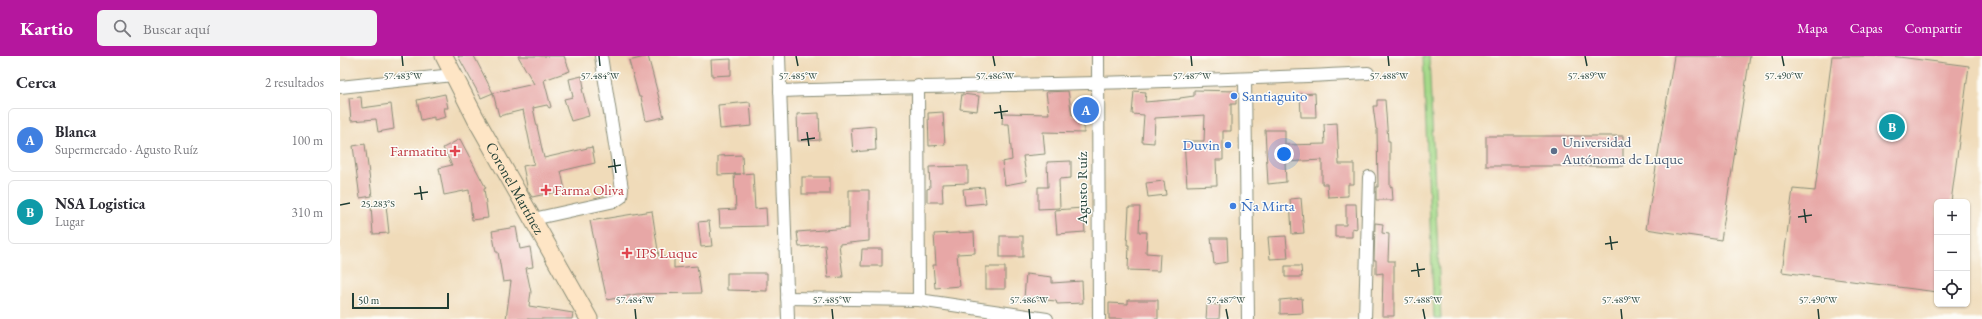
<!DOCTYPE html>
<html lang="es">
<head>
<meta charset="utf-8">
<style>
	:root { --surface:#fff; --page:#f2f2f3; --text:#2b2b33; --muted:#7c7c81; --line:#e1e1e2; --accent:#b5179e }
	body { margin:0; font-family:"EB Garamond",serif; background:var(--page); color:var(--text) }
	.controls { position:absolute; right:12px; bottom:12px; display:grid; overflow:hidden; border-radius:6px; box-shadow:0 1px 3px #0004 }
	.controls button { width:36px; height:36px; display:grid; place-items:center; padding:0; border:0; border-bottom:1px solid var(--line); background:var(--surface); color:var(--text); font:20px sans-serif }
	.scale { position:absolute; left:12px; bottom:10px; width:97px; box-sizing:border-box; padding-left:4px; border:2px solid #1f3d34; border-top:0; font-size:11px; line-height:14px; white-space:nowrap; color:#1f3d34; -webkit-text-stroke:3px #fdfcf7; paint-order:stroke }
	.you { position:absolute; left:944px; top:98px; width:14px; height:14px; margin:-10px; border:3px solid #fff; border-radius:50%; background:#1a73e8; box-shadow:0 0 0 6px #1a73e833 }
	.badge { display:grid; place-items:center; width:26px; height:26px; border-radius:50%; background:var(--accent); color:#fff; font-size:13px; font-weight:700 }
	.pin { position:absolute; translate:-50% -50%; border:2px solid #fff; box-shadow:0 1px 4px #0006 }
	.list { margin:0; padding:0; list-style:none }
	h2 { display:flex; justify-content:space-between; align-items:center; height:52px; margin:0; padding:0 16px; font-size:17px }
	h2 small { font-size:13px; font-weight:400; color:var(--muted) }
	.list li { display:grid; grid-template-columns:26px 1fr auto; gap:12px; align-items:center; box-sizing:border-box; height:64px; margin:0 8px 8px; padding:0 8px; border:1px solid var(--line); border-radius:6px }
	.list b { display:block; font-size:15px; white-space:nowrap }
	.list p { margin:0; font-size:13px; white-space:nowrap; color:var(--muted) }
	.list em { font-size:13px; font-style:normal; color:var(--muted) }
	.icon { flex:none; width:22px; height:22px; fill:none; stroke:currentColor; stroke-width:2; stroke-linecap:round; stroke-linejoin:round }
	.map { position:relative; flex:none; width:1642px; height:263px; overflow:hidden }
	header { display:flex; align-items:center; gap:24px; box-sizing:border-box; height:56px; padding:0 20px; background:var(--accent); color:#fff }
	header strong { font-size:19px }
	nav { display:flex; gap:22px; margin-inline-start:auto; font-size:14px }
	.search { width:280px; height:36px; background:var(--page); display:flex; align-items:center; gap:10px; box-sizing:border-box; padding:0 14px; border-radius:6px; color:var(--muted); font-size:15px }
	main { display:flex }
	aside { flex:1; background:var(--surface) }
	.map>svg:first-child { display:block }
</style>
</head>
<body>
<header>
<strong>Kartio</strong>
<div class="search"><svg class="icon" aria-label="search" viewBox="0 0 24 24"><circle cx="10" cy="10" r="6"/><path d="M15 15l6 6"/></svg>Buscar aquí</div>
<nav><a>Mapa</a><a>Capas</a><a>Compartir</a></nav>
</header>
<main>
<aside>
<h2>Cerca<small>2 resultados</small></h2>
<ul class="list">
<li><span class="badge" style="background:#3f7fe0">A</span><div><b>Blanca</b><p>Supermercado · Agusto Ruíz</p></div><em>100 m</em></li>
<li><span class="badge" style="background:#0f9aa8">B</span><div><b>NSA Logistica</b><p>Lugar</p></div><em>310 m</em></li>
</ul>
</aside>
<div class="map">
<svg width="1642" height="263" viewBox="0 0 1642 263">
	<rect width="100%" height="100%" fill="#fdfcf7"/>
	<filter id="ink" filterUnits="userSpaceOnUse"><feTurbulence type="fractalNoise" baseFrequency=".025" numOctaves="2"/><feDisplacementMap in="SourceGraphic" scale="8" xChannelSelector="R" yChannelSelector="G"/><feConvolveMatrix kernelMatrix="1 2 1 2 8 2 1 2 1" color-interpolation-filters="sRGB"/></filter>
	<filter id="wash" filterUnits="userSpaceOnUse"><feTurbulence type="fractalNoise" baseFrequency=".012" numOctaves="4" result="noise"/><feDisplacementMap in="SourceGraphic" scale="16" xChannelSelector="R" yChannelSelector="G"/><feGaussianBlur stdDeviation="0.9" result="paint"/><feColorMatrix in="noise" values="0 0 0 0 0 0 0 0 0 0 0 0 0 0 0 0 0 1.4 0 .05"/><feComposite in="paint" operator="in"/></filter>
	<g filter="url(#wash)">
		<rect width="100%" height="100%" fill="#f0dbb9"/>
		<polygon fill="#a5d989" stroke="#628b5e" points="1083,0 1089,0 1101,263 1094,263"/>
		<g id="blocks">
			<g fill="#e7a7a6">
				<polygon points="118,0 134,0 153,37 141,42"/>
				<polygon points="178,0 224,0 230,15 204,24 211,51 209,52 207,49 193,52 204,102 252,91 255,107 221,115 225,134 192,141 188,135 183,110 194,108 183,54 159,60 153,37 194,28"/>
				<polygon points="308,0 324,61 306,65 301,41 299,41 289,5"/>
				<polygon points="1334,0 1410,0 1381,184 1306,173"/>
				<polygon points="1492,0 1551,0 1629,10 1611,146 1597,146 1597,236 1442,216 1453,133 1475,135"/>
				<polygon points="391,3 391,19 372,20 371,4"/>
				<polygon points="242,20 244,32 242,33 249,60 231,65 224,43 233,41 229,23"/>
				<polygon points="854,34 896,35 896,48 891,48 891,75 883,75 883,104 876,104 877,129 847,130 844,85 864,85 865,59 815,62 814,87 802,86 804,59 792,58 794,35 806,36 805,46 840,43 840,42 854,40"/>
				<polygon points="728,35 732,59 744,59 744,77 703,76 705,98 683,100 687,125 665,129 662,106 672,104 669,68 662,68 663,57 709,58 706,36"/>
				<polygon points="975,37 976,61 961,61 960,38"/>
				<polygon points="105,38 108,52 104,52 106,61 94,64 94,61 81,64 77,44"/>
				<polygon points="622,38 639,40 637,55 620,53"/>
				<polygon points="21,41 22,52 51,48 54,73 38,76 36,63 11,65 9,42"/>
				<polygon points="1037,44 1045,44 1048,85 1050,85 1050,131 1052,130 1053,144 1036,144 1036,131 1038,131 1037,73 1036,73 1033,50 1037,50"/>
				<polygon points="410,46 412,70 380,73 378,49"/>
				<polygon points="603,56 605,89 589,90 588,57"/>
				<polygon points="479,57 480,84 458,85 457,58"/>
				<polygon points="997,67 999,108 1014,108 1014,128 1008,128 1008,140 988,141 987,128 982,128 982,104 945,106 946,126 928,128 925,74 945,74 945,89 985,88 984,68"/>
				<polygon points="535,70 536,94 513,96 511,72"/>
				<rect x="1146" y="80" width="137" height="30"/>
				<polygon points="120,83 146,132 144,133 148,162 132,164 129,134 104,139 99,112 112,109 103,92"/>
				<polygon points="25,88 32,140 20,142 13,90"/>
				<polygon points="402,99 403,118 413,117 415,153 426,152 427,170 380,171 379,154 396,153 394,118 401,118 378,119 378,100"/>
				<polygon points="731,105 731,122 719,123 720,152 698,153 698,131 708,131 707,106"/>
				<polygon points="628,110 628,127 602,128 603,146 587,146 587,133 590,132 589,111"/>
				<rect x="462" y="121" width="28" height="17"/>
				<polygon points="824,125 826,139 808,141 806,127"/>
				<polygon points="644,131 646,147 625,149 623,133"/>
				<polygon points="509,134 529,134 529,185 499,188 503,221 488,222 485,189 459,191 457,176 509,172"/>
				<polygon points="961,142 964,177 952,178 950,143"/>
				<polygon points="1006,148 1016,148 1017,173 1012,172 1012,181 995,181 995,169 1006,169"/>
				<polygon points="46,149 49,177 33,178 31,150"/>
				<polygon points="789,151 800,151 799,176 807,176 806,197 820,198 819,215 788,214 789,189 787,189"/>
				<polygon points="743,152 745,176 717,178 715,154"/>
				<polygon points="312,155 319,201 334,201 334,212 357,210 361,237 297,238 267,244 250,165"/>
				<polygon points="369,165 372,190 361,191 358,166"/>
				<polygon points="1035,167 1043,168 1042,177 1049,178 1048,205 1054,205 1054,260 1042,260 1043,217 1036,218 1036,204 1034,204"/>
				<polygon points="176,171 180,193 190,191 193,211 186,212 191,236 189,250 233,257 232,263 166,263 171,225 163,226 158,196 156,196 152,175"/>
				<polygon points="634,176 635,197 617,198 620,230 595,232 593,209 596,209 594,178"/>
				<rect x="660" y="180" width="23" height="21"/>
				<polygon points="946,180 948,202 930,203 928,181"/>
				<polygon points="871,182 887,182 888,206 874,208"/>
				<polygon points="522,193 542,193 542,210 521,210"/>
				<polygon points="945,210 961,210 962,221 945,221"/>
				<rect x="646" y="211" width="19" height="22"/>
				<polygon points="387,217 427,217 427,235 387,234"/>
				<polygon points="686,218 712,221 712,227 742,225 743,247 717,248 716,245 684,242"/>
				<polygon points="962,242 963,257 940,258 940,244"/>
				<polygon points="788,244 818,244 818,263 769,263 769,247 788,248"/>
				<polygon points="867,248 880,249 879,263 866,263"/>
			</g>
		</g>
	</g>
	<g filter="url(#ink)">
		<use href="#blocks" fill-opacity="0" stroke="#888c76" stroke-width="1"/>
		<g fill="none" stroke-linecap="round" stroke-linejoin="round">
			<defs>
				<g id="street">
					<polyline points="439,0 448,263"/>
					<polyline points="758,0 759,263"/>
					<polyline points="905,24 908,263"/>
					<polyline points="578,30 579,244"/>
					<polyline points="0,31 113,19"/>
					<path d="M440,35C636,28 832,28 1028,17"/>
					<polyline points="193,163 275,145 281,141 282,133 261,0"/>
					<polyline points="447,242 579,244 707,263"/>
					<polyline points="1025,263 1029,121"/>
				</g>
				<g id="secondary">
					<path id="s1" d="M104,0L136,63L249,263"/>
				</g>
			</defs>
			<use href="#street" stroke="#888c76" stroke-width="14"/>
			<use href="#secondary" stroke="#888c76" stroke-width="19"/>
			<use href="#street" stroke="#fff" stroke-width="12"/>
			<use href="#secondary" stroke="#fee5c5" stroke-width="17"/>
		</g>
	</g>
	<path fill="none" stroke="#1f3d34" stroke-width="1.5" d="M62,0L63,10M259,0L260,10M456,0L458,10M653,0L655,10M851,0L852,10M1048,0L1049,10M1245,0L1247,10M1442,0L1444,10M660,49L662,63M654,57L668,55M467,76L469,90M461,84L475,82M274,103L276,117M268,111L281,109M80,130L82,144M74,138L88,136M0,149L10,147M1464,153L1466,167M1458,161L1472,159M1270,180L1272,194M1265,188L1278,186M1077,207L1079,221M1071,215L1085,213M295,253L296,263M492,253L493,263M689,253L690,263M886,253L888,263M1083,253L1085,263M1281,253L1282,263M1478,253L1479,263"/>
	<g fill="#3f7fe0" stroke="#fdfcf7" stroke-width="1.5">
		<circle cx="894" cy="40" r="4"/>
		<circle cx="888" cy="89" r="4"/>
		<circle cx="893" cy="150" r="4"/>
	</g>
	<g fill="#e0444e" stroke="#fdfcf7" stroke-width="1.5">
		<path d="M113 89h4v4h4v4h-4v4h-4v-4h-4v-4h4z"/>
		<path d="M204 128h4v4h4v4h-4v4h-4v-4h-4v-4h4z"/>
		<path d="M285 191h4v4h4v4h-4v4h-4v-4h-4v-4h4z"/>
	</g>
	<circle fill="#5c6f8a" stroke="#fdfcf7" stroke-width="1.5" cx="1214" cy="95" r="4"/>
	<g text-anchor="middle" stroke-width="3" stroke-linejoin="round" paint-order="stroke">
		<g font-size="15" fill="#366cbe" stroke="#fdfcf7" text-anchor="start">
			<text x="902" y="45">Santiaguito</text>
			<text x="880" y="94" text-anchor="end">Duvin</text>
			<text x="901" y="155">Ña Mirta</text>
		</g>
		<g font-size="15" fill="#4e5e75" stroke="#fdfcf7" text-anchor="start">
			<text x="1222" y="91">Universidad<tspan x="1222" dy="17">Autónoma de Luque</tspan></text>
		</g>
		<g font-size="15" fill="#be3a42" stroke="#fdfcf7" text-anchor="start">
			<text x="107" y="100" text-anchor="end">Farmatitu</text>
			<text x="214" y="139">Farma Oliva</text>
			<text x="296" y="202">IPS Luque</text>
		</g>
		<g font-size="15" fill="#1f3d34" stroke="#fdfcf7">
			<text dy="5" stroke="none"><textPath href="#s1" startOffset="150">Coronel Martínez</textPath></text>
			<text transform="translate(742 132) rotate(-90)" y="5">Agusto Ruíz</text>
		</g>
	</g>
	<g font-size="10" text-anchor="middle" fill="#1f3d34" stroke="#fdfcf7" stroke-width="3" stroke-linejoin="round" paint-order="stroke">
		<text x="63" y="23">57.483°W</text>
		<text x="260" y="23">57.484°W</text>
		<text x="458" y="23">57.485°W</text>
		<text x="655" y="23">57.486°W</text>
		<text x="852" y="23">57.487°W</text>
		<text x="1049" y="23">57.488°W</text>
		<text x="1247" y="23">57.489°W</text>
		<text x="1444" y="23">57.490°W</text>
		<text x="38" y="151">25.283°S</text>
		<text x="295" y="247">57.484°W</text>
		<text x="492" y="247">57.485°W</text>
		<text x="689" y="247">57.486°W</text>
		<text x="886" y="247">57.487°W</text>
		<text x="1083" y="247">57.488°W</text>
		<text x="1281" y="247">57.489°W</text>
		<text x="1478" y="247">57.490°W</text>
	</g>
</svg>
<div class="controls">
<button>+</button>
<button>−</button>
<button><svg class="icon" aria-label="locate" viewBox="0 0 24 24"><circle cx="12" cy="12" r="6"/><path d="M12 2v4M12 18v4M2 12h4M18 12h4"/></svg></button>
</div>
<div class="scale">50 m</div>
<div class="you"></div>
<div class="pin badge" style="left:746px;top:54px;background:#3f7fe0">A</div>
<div class="pin badge" style="left:1552px;top:71px;background:#0f9aa8">B</div>
</div>
</main>
</body>
</html>
